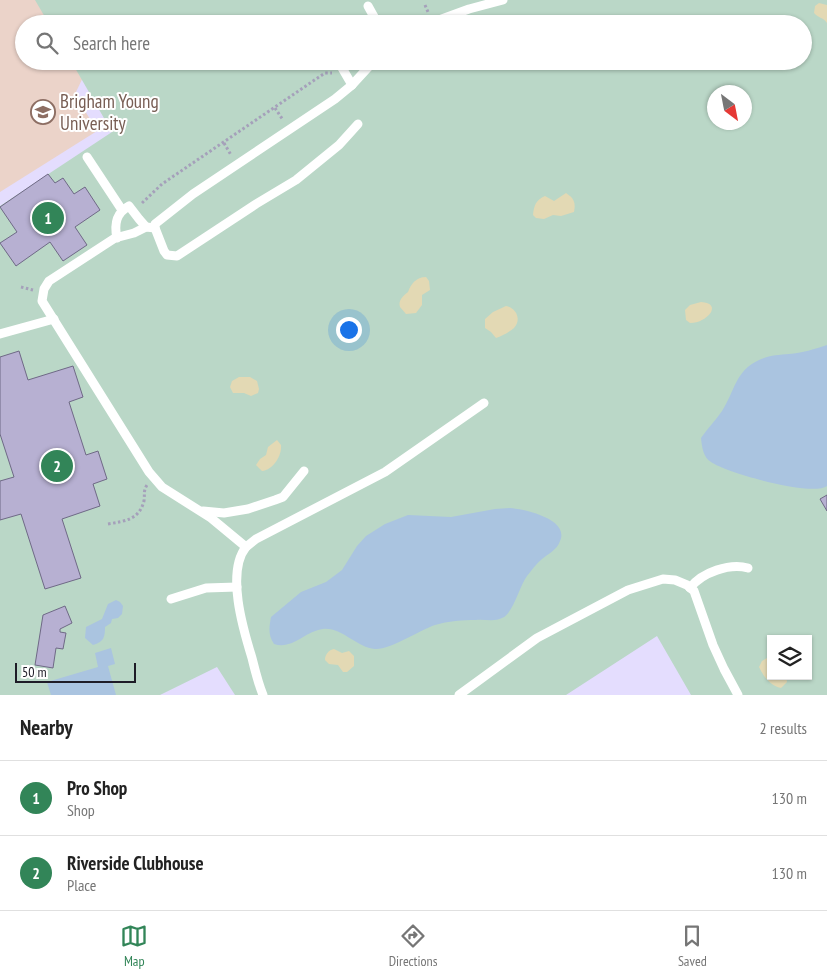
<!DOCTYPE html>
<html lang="en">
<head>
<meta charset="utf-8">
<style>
	:root { --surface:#fff; --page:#f6f6f6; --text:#222; --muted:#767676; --line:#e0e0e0; --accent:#328558 }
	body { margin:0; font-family:"PT Sans Narrow",sans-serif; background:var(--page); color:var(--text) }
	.controls { position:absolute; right:15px; bottom:15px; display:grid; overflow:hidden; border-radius:0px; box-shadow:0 1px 4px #0004 }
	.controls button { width:45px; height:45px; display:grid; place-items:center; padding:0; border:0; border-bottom:1px solid var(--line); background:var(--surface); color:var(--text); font:25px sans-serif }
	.compass { position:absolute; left:707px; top:85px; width:45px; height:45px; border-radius:50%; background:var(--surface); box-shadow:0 1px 4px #0004; rotate:148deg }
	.scale { position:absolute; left:15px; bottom:12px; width:121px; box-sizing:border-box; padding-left:5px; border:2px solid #1e1c27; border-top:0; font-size:14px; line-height:18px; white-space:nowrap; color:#1e1c27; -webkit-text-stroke:4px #fff; paint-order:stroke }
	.you { position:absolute; left:348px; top:329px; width:18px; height:18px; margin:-12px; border:4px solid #fff; border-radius:50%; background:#1a73e8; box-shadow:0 0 0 8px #1a73e833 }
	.badge { display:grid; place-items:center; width:32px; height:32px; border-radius:50%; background:var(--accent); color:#fff; font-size:16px; font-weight:700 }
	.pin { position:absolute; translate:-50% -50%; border:2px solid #fff; box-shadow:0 1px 5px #0006 }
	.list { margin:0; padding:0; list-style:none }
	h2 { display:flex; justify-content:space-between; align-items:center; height:65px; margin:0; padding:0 20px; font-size:21px }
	h2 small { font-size:16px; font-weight:400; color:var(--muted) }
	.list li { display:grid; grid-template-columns:32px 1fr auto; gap:15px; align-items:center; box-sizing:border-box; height:75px; padding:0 20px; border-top:1px solid var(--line) }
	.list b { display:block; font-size:19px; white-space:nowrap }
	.list p { margin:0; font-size:16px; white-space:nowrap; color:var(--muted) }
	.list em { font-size:16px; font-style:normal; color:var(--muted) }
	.icon { flex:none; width:28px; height:28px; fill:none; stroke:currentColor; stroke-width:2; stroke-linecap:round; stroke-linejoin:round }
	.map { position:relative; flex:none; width:827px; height:695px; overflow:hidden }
	.search { position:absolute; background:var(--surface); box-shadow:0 1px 4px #0004; left:15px; right:15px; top:15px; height:55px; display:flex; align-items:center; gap:12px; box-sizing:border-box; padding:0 18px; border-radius:28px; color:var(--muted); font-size:19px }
	.sheet { height:215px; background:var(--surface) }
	nav { display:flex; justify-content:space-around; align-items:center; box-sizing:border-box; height:70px; border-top:1px solid var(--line); background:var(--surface); font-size:14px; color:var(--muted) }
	nav a { display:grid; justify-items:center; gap:2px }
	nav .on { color:var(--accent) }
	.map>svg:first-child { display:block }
</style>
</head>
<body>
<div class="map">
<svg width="827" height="695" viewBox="0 0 827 695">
	<rect width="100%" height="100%" fill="#e4ddfe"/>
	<polygon fill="#ebd3c9" points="0,0 46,0 62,24 24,24 24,61 87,61 89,65 75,94 97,131 0,192"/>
	<path fill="#bad7c7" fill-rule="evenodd" d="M35,0H827V695H691L657,636L566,695H235L217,667L160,695H0V206L112,132L71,61H803V24H49ZM714,92H744V122H714ZM771,639H808V676H771Z"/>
	<g fill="#e3d9b4">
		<path d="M819,3L827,5V23C823,17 818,18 814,13L815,6Z"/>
		<path d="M566,193C574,198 576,203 574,212L561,216L553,215L544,219L536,218L533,215C534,205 536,200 545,196L554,201Z"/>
		<path d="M426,277L429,281L430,290L422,295V305L416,313L406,314L400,307C398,300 403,296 408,292C411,284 416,277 426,277Z"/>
		<path d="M701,302C723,303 708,323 690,323L686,320L685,310L690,305Z"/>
		<path d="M506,306C516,308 522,319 514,328C509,332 502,336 496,338L491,332L485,328V319L493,312Z"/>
		<polygon points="239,377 250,377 257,381 259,389 258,393 251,396 244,393 233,393 230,387 232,381"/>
		<path d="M277,440L281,445C282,456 273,470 262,471L256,465L260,459L266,455L268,447Z"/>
		<path d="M334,649L342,653L349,651L354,656V666L347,672H343L338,665L329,664L325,660C325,654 329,650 334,649Z"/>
		<path d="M767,658L771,659V676H786L787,682L781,688C771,686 763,676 759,667L762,661Z"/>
	</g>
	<g fill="#aac4e0">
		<path d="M827,345V486C812,497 727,473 711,462C703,457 702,447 701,438C707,429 716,420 722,411C735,391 735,371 759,360C769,355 779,355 789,354C802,353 815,349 827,345Z"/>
		<path d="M510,508C524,509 570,519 560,541C557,550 548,554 542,559C536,564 531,571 527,576C519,587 513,614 502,618C495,622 484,619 476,620C463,620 448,621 435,625C420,630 390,650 375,649C357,648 342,627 323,629C305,631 293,650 274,644C268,635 269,628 271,617L301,592L326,582L342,570L357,546L366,536L385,524L408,515L451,517L495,509Z"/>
		<path d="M116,600L120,602L123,606L122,614L118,618L112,619L111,623L105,627C105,637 104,642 93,645L85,638L86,627L102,619L108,604Z"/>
		<polygon points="111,648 115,664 108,666 116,695 51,695 47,682 98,667 95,653"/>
	</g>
	<g fill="#b7b0d2" stroke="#6f6986">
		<polygon points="48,174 55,183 63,178 74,194 85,187 100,210 75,227 87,245 63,261 50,242 16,266 0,243 17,232 0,207"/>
		<polygon points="19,351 28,380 73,366 83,397 69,402 86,455 98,451 107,479 93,484 100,506 62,519 81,578 45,589 21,514 0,520 0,481 14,477 0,434 0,357"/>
		<polygon points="827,495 827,511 820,499"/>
		<polygon points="65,606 72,623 60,629 60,632 66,633 63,649 56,648 53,668 35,665 43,615"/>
	</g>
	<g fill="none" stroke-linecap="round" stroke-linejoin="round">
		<g stroke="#a5a0ba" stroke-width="3" stroke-dasharray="2.5 2.5" stroke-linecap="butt">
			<polyline points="425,5 428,12"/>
			<polyline points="275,108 283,120"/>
			<polyline points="224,143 231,155"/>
			<polyline points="142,203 162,184 319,77 325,73 332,73"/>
			<polyline points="21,287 33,290"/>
			<path d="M108,524C125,521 139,520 144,501C145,495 143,491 147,485"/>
		</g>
		<g stroke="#fff" stroke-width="9">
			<polyline points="368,6 378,24"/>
			<polyline points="428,24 469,9 503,0"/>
			<polyline points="338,61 352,85"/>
			<polyline points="87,157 122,210"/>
			<polyline points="155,228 155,224 193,194 335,99 352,85 374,61"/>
			<path d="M117,238C114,224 116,213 129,206L139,219L146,227"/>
			<polyline points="0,334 54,319"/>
			<polyline points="203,511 224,513 248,509 275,500 283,497 304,471"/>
			<polyline points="246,547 256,539 385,472 484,403"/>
			<path d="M690,588C702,572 730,563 748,568"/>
			<polyline points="171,599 206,588 237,587"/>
			<path d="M263,695C258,683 255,670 252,658C243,629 226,572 246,547L211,518L162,487L149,472L42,301L44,289L49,281L115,238L134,233L146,227L155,228L164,251L167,255L177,256L256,204L296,180L339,145L358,124"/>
			<polyline points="459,695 537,638 628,590 663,579 675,580 687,585 694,591 713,645 724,669 738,695"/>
		</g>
	</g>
	<defs>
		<symbol id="university-ring" viewBox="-11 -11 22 22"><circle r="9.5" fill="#fff" stroke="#8d6e63" stroke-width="1.5"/><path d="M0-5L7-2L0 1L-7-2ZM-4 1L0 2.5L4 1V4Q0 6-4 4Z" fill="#8d6e63"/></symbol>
	</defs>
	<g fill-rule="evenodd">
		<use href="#university-ring" x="29" y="98" width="28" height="28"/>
	</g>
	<g text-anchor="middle" stroke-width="4" stroke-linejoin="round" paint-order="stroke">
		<g font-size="19" fill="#785e54" stroke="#fff" text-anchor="start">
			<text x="60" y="108">Brigham Young<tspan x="60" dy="22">University</tspan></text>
		</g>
	</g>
</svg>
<div class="controls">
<button><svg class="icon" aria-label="layers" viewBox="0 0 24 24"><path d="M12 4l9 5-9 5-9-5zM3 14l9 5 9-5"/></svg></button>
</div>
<svg class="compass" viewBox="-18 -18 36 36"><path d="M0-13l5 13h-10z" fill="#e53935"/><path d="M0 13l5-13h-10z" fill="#767676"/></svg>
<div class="scale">50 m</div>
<div class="you"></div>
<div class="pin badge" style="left:48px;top:218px">1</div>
<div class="pin badge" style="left:57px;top:466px">2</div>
<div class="search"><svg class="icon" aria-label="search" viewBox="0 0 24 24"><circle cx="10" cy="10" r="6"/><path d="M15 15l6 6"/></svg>Search here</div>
</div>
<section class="sheet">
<h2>Nearby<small>2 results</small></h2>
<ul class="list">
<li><span class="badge">1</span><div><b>Pro Shop</b><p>Shop</p></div><em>130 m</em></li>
<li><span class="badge">2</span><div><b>Riverside Clubhouse</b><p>Place</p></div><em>130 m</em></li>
</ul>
</section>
<nav>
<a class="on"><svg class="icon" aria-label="map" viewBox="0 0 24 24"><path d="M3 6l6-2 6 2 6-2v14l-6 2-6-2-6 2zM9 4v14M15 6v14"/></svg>Map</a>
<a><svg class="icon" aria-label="directions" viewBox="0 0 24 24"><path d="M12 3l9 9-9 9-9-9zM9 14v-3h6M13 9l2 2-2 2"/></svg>Directions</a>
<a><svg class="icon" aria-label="saved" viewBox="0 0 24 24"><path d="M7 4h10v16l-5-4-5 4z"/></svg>Saved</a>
</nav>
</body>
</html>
